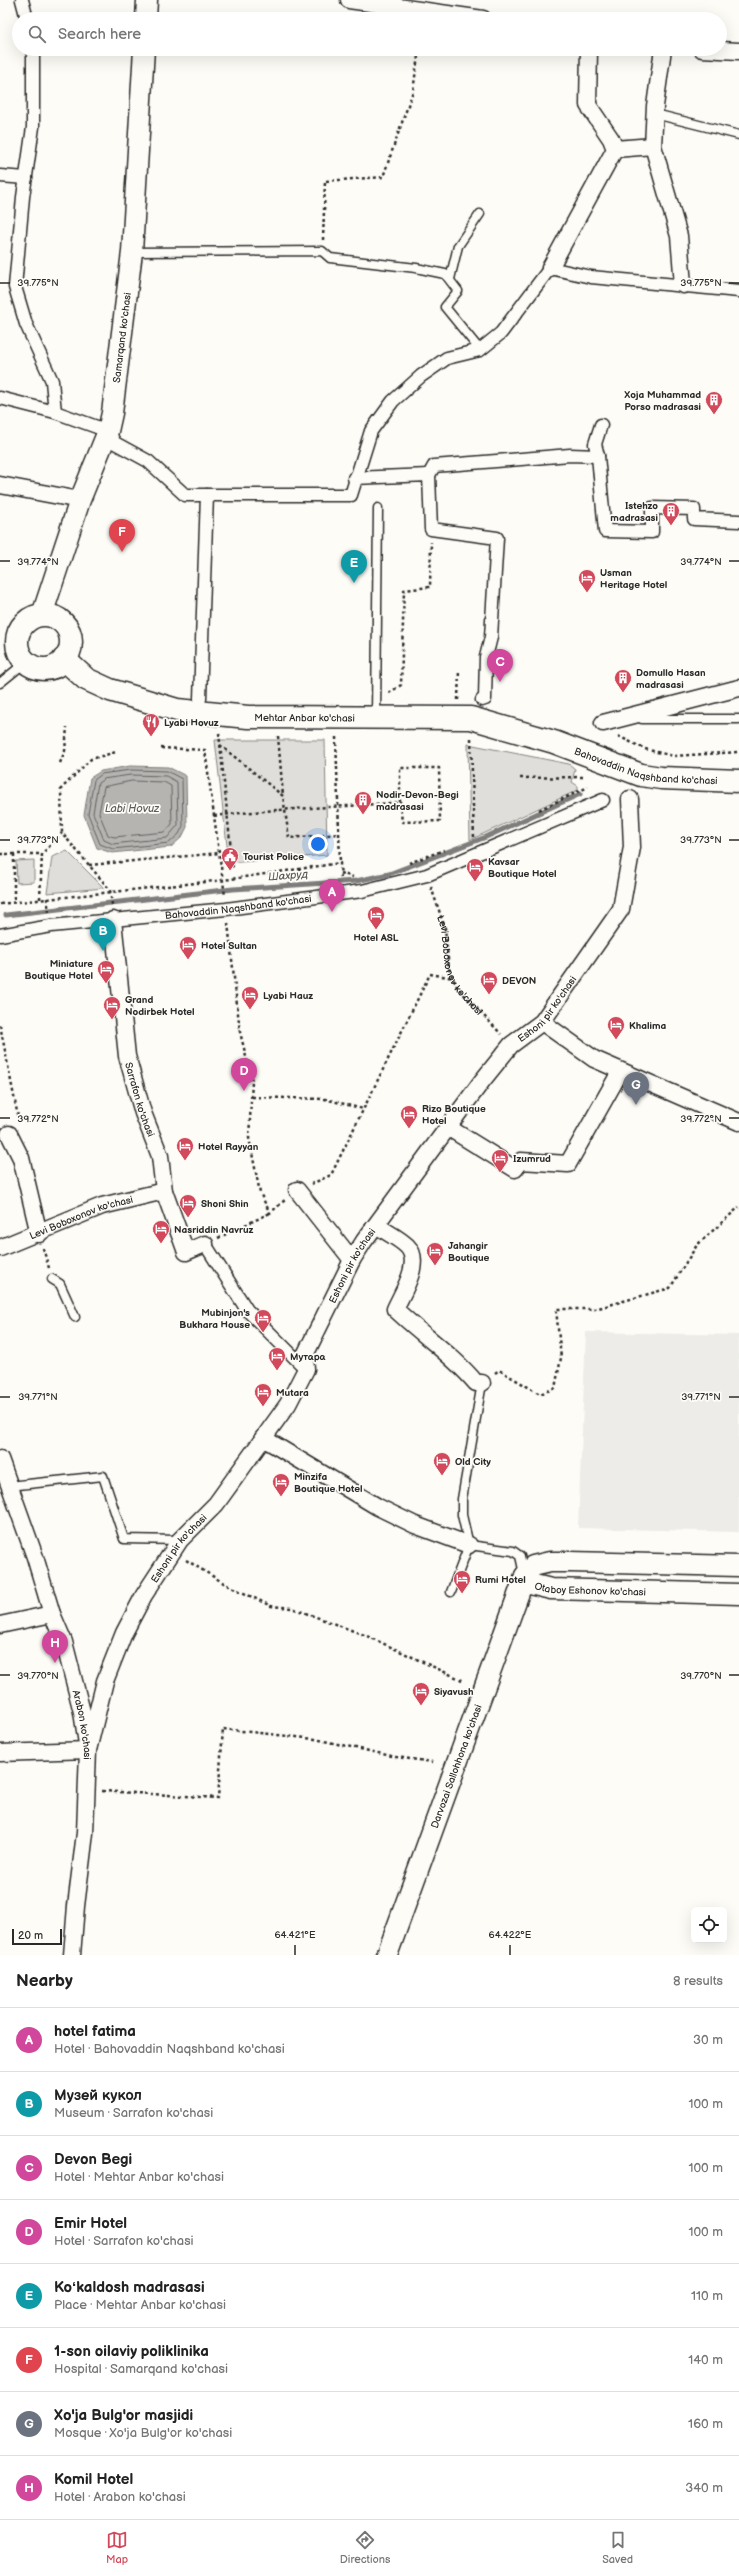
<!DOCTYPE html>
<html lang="en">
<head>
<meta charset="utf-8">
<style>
	:root { --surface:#fff; --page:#f6f6f6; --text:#222; --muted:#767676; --line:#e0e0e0; --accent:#d1495b }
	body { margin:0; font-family:"Balsamiq Sans",sans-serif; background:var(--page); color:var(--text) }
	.controls { position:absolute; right:12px; bottom:12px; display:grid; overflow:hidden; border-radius:6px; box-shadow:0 4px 16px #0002 }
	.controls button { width:36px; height:36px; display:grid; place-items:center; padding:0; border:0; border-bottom:1px solid var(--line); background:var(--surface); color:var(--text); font:20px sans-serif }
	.scale { position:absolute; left:12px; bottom:10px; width:50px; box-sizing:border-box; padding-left:4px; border:2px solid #2b2b2b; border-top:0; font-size:11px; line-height:14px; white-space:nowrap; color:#2b2b2b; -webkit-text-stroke:3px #fdfcf7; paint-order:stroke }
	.you { position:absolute; left:318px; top:844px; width:14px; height:14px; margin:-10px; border:3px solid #fff; border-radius:50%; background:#1a73e8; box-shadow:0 0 0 6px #1a73e833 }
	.badge { display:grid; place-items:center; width:26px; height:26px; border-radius:50%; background:var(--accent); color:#fff; font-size:13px; font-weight:700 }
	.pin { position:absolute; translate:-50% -33px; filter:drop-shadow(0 1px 2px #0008) }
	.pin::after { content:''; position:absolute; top:21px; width:14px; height:12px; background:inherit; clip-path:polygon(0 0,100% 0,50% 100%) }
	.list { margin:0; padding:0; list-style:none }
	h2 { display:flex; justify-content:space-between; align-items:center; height:52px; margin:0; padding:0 16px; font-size:17px }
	h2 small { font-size:13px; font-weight:400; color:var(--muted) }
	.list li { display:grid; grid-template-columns:26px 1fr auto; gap:12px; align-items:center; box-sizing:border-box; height:64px; padding:0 16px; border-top:1px solid var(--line) }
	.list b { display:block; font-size:15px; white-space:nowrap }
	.list p { margin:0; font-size:13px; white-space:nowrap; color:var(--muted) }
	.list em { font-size:13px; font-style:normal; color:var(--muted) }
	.icon { flex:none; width:22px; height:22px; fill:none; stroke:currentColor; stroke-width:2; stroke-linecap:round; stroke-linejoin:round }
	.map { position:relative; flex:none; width:739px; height:1955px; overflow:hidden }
	.search { position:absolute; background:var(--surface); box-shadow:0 4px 16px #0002; left:12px; right:12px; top:12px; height:44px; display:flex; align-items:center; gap:10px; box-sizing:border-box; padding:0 14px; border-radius:22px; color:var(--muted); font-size:15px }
	.sheet { height:564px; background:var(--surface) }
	nav { display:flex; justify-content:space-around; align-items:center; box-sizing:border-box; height:56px; border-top:1px solid var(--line); background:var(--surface); font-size:11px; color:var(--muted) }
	nav a { display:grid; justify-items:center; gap:2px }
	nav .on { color:var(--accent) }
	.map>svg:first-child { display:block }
</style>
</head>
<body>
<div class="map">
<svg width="739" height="1955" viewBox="0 0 739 1955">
	<rect width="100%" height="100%" fill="#fdfcf7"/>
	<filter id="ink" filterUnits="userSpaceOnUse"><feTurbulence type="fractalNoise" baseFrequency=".025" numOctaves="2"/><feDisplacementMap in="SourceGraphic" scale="8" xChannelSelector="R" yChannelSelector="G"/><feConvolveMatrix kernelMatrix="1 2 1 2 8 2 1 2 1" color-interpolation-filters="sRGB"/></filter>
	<g filter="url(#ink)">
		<polygon fill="#edece8" points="586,1332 739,1335 739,1532 578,1528"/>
		<g fill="#dfdeda" stroke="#858482">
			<polygon points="215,740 325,740 327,855 229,863"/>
			<polygon points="468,744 569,764 575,769 572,782 578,786 578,790 470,840"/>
			<polygon points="67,851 104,888 47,893 52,857"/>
			<polygon points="34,860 34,882 17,883 16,861"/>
		</g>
		<polygon fill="#b5b4b1" stroke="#7e7d7b" points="130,766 168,767 186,776 187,827 182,837 171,847 112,853 97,848 84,815 90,778 101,771"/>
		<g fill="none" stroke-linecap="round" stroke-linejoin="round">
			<g stroke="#626261" stroke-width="1">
				<polygon points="131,770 167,771 182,779 183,826 179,834 169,843 113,849 100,844 88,814 94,780 102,774"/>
				<polygon points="131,775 166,776 177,782 178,825 167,838 113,844 104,840 93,813 98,783 104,779"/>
				<polygon points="132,781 164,782 171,786 172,824 165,832 114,837 108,835 99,813 104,787"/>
			</g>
			<polyline stroke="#7e7d7b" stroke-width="5" points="6,915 233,889 356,881 389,874 486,837 580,794"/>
			<defs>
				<g id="service">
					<polyline points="655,114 739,135"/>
					<polyline points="132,252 322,251 330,258 416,268 445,274 458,291 445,307 480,350"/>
					<polyline points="450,279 458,246 480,214"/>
					<polyline points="0,683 26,662"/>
					<polyline points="376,718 378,508"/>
					<polyline points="642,719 739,719"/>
					<polyline points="52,1279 60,1284 75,1317"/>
					<polyline points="9,1486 103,1476 124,1539 180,1540"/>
					<polyline points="469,1545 513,1551 520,1556 524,1574"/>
					<polyline points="451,1592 469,1545 462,1515 462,1499 482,1383"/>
				</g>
				<g id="pedestrian">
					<polyline points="22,0 27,19"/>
					<polyline points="33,49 33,127 23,197 15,287 26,324 52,381 55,412"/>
					<polyline points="0,176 26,178"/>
					<polyline points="0,398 55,412 108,431 115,443 148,461 185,495 351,495 371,431 393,401 421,376 447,358 480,350 501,333 550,268 591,277 739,291"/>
					<polyline points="598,456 605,531 652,532 652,508 694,509 694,519 739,521"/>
					<polyline points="429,475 434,466 570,455 598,456 595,444 601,425"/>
					<polyline points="354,478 429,475 431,529 497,538 491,637 486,657 485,699 482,700"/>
					<polyline points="200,699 207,495"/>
					<path id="s2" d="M0,935L51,926L226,909L362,891L427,875L603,800"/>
					<polyline points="205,1244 247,1310 306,1369"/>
				</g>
				<g id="minor">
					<polyline points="349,0 483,19"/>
					<polyline points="663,49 655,106 653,146 679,236 683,285"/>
					<polyline points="702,49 739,51"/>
					<polyline points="615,149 653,146"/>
					<polyline points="550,268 615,149 611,139 588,105 589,49"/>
					<polyline points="0,485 80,500"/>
					<polyline points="603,723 739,688"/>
					<path id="s3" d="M113,920L127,1056L143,1113L160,1156L164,1191L186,1252L205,1244"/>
					<polyline points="542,1022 594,1059 739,1122"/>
					<polyline points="449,1128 515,1169 521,1161 568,1164 620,1072"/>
					<polyline points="9,1134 21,1158 39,1234"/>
					<polyline points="297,1190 352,1260"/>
					<path d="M376,1225C386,1232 399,1238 407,1246C423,1262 402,1293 395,1309C421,1334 453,1355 476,1383H482"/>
					<path id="s4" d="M0,1248L102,1206L164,1191"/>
					<polyline points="263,1438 378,1507 415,1525 469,1545"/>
					<path id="s5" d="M0,1459L35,1557L52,1614L64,1642L82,1712L88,1750L85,1833L76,1906L72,1955"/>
					<polyline points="0,1625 52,1614"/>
					<path id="s6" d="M0,1753L88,1750L105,1681L124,1633L144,1595L180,1540L216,1504L288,1404L306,1369L305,1355L352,1260L364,1241L482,1081L511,1045L542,1022L621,909L632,847L630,799"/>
				</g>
				<g id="tertiary">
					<polyline points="146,19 147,0"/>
					<path id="s7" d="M42,615L80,500L108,431L112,413L132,252L144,49"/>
					<path id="s8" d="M525,1576L526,1583L551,1589L739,1594"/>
					<path id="s9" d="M387,1955L525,1576L533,1566L550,1562H570L739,1566"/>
				</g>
				<g id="secondary">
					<circle cx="44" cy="642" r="27"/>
					<path id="s10" d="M64,659L86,679L110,690L177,710L248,717L471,718L554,742L641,775L661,778L739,781"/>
				</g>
			</defs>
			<use href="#service" stroke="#2b2b2b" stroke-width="11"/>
			<use href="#pedestrian" stroke="#2b2b2b" stroke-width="15"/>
			<use href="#minor" stroke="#2b2b2b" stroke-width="19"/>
			<use href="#tertiary" stroke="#2b2b2b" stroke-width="23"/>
			<use href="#secondary" stroke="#2b2b2b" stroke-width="25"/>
			<g stroke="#2b2b2b" stroke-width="2.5" stroke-dasharray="3 3" stroke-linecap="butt">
				<polyline points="323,240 325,181 383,177 413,91 419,49"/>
				<polyline points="389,693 401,685 404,590 430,587 431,542"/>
				<polyline points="458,700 459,670"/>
				<polyline points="219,733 233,870"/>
				<polyline points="278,736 283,796"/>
				<polyline points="618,736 645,749 673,756 739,752"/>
				<polyline points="336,737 340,863"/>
				<polyline points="471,738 474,840"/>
				<polyline points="220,745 283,796 289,838 339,834"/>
				<polyline points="161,748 205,750 225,896"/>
				<polyline points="60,763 65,751 67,727"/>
				<polyline points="520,778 583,777"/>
				<polyline points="539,810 588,787"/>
				<path d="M214,816C276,808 338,808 400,802V768H439L440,821L402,822L400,802"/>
				<polyline points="0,854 42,854"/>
				<polyline points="14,854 14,902"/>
				<polyline points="409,863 444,850"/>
				<polyline points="89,865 220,853"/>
				<polyline points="340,873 353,877"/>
				<path id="s1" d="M431,887L445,928L449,969L457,987L501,1034"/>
				<polyline points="47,898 49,912"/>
				<polyline points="40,899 42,854 62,833"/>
				<polyline points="0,904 224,880 340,863 341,880"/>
				<polyline points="112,905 110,890 62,833 61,789 91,759 116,752"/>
				<polyline points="228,923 240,1032 252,1081 249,1138 260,1193 270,1213 285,1200"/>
				<polyline points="0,1025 19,1122"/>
				<polyline points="252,1097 325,1099 363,1109"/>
				<polyline points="311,1184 331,1175 430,974 453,978"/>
				<polyline points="218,1238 270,1213"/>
				<polyline points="43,1248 49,1268"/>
				<polyline points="495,1373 499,1370 540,1394 555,1388 561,1358 556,1309 595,1309 670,1288 697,1245 739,1207"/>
				<polyline points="186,1560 227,1585 271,1606 292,1608 367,1636 464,1681"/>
				<polyline points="102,1791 218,1798 223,1729 315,1739 396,1757 433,1762"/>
			</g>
			<use href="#service" stroke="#fdfcf7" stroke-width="8"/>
			<use href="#pedestrian" stroke="#fdfcf7" stroke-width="12"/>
			<use href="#minor" stroke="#fdfcf7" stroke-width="16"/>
			<use href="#tertiary" stroke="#fdfcf7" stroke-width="20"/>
			<use href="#secondary" stroke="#fdfcf7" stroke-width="22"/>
		</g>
	</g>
	<path fill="none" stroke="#2b2b2b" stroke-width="1.5" d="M0,283H10M729,283H739M0,561H10M729,561H739M0,840H10M729,840H739M0,1118H10M729,1118H739M0,1397H10M729,1397H739M0,1675H10M729,1675H739M295,1945V1955M510,1945V1955"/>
	<defs>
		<symbol id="building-pin" viewBox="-11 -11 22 30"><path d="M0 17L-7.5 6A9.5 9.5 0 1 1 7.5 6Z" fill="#d1495b" stroke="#fdfcf7"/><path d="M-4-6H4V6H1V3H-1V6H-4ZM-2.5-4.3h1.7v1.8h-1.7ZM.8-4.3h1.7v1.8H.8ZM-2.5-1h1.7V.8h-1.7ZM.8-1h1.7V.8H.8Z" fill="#fff"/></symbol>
		<symbol id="hotel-pin" viewBox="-11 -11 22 30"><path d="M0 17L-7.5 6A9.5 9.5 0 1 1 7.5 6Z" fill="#d1495b" stroke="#fdfcf7"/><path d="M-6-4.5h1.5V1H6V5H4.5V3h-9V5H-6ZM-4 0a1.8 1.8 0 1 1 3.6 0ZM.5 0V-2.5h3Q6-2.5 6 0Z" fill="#fff"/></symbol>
		<symbol id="restaurant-pin" viewBox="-11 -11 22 30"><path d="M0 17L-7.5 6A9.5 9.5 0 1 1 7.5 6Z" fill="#d1495b" stroke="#fdfcf7"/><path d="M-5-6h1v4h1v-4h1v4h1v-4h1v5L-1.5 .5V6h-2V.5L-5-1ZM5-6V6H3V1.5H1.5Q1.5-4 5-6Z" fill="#fff"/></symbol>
		<symbol id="civic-pin" viewBox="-11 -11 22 30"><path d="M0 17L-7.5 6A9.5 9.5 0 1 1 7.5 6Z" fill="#d1495b" stroke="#fdfcf7"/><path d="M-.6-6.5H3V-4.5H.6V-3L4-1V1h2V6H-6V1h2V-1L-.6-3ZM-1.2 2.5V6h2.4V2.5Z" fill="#fff"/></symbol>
	</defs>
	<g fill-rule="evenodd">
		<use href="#building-pin" x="704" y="390" width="20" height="27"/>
		<use href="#building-pin" x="661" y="501" width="20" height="27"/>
		<use href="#hotel-pin" x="577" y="568" width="20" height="27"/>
		<use href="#building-pin" x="613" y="668" width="20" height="27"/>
		<use href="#restaurant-pin" x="141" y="712" width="20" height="27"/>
		<use href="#building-pin" x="353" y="790" width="20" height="27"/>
		<use href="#civic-pin" x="220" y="846" width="20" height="27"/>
		<use href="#hotel-pin" x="465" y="857" width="20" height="27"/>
		<use href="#hotel-pin" x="366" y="905" width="20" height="27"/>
		<use href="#hotel-pin" x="178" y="935" width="20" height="27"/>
		<use href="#hotel-pin" x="96" y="959" width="20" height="27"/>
		<use href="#hotel-pin" x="479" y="970" width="20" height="27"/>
		<use href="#hotel-pin" x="240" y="985" width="20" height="27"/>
		<use href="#hotel-pin" x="102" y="995" width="20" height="27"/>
		<use href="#hotel-pin" x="606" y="1015" width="20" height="27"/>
		<use href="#hotel-pin" x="399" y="1104" width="20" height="27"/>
		<use href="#hotel-pin" x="175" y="1136" width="20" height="27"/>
		<use href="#hotel-pin" x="490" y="1148" width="20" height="27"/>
		<use href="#hotel-pin" x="178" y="1193" width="20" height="27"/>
		<use href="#hotel-pin" x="151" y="1219" width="20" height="27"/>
		<use href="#hotel-pin" x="425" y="1241" width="20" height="27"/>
		<use href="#hotel-pin" x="253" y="1308" width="20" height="27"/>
		<use href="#hotel-pin" x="267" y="1346" width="20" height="27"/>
		<use href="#hotel-pin" x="253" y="1382" width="20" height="27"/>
		<use href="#hotel-pin" x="432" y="1451" width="20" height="27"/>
		<use href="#hotel-pin" x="271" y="1472" width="20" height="27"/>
		<use href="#hotel-pin" x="452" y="1569" width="20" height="27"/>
		<use href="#hotel-pin" x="411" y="1681" width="20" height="27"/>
	</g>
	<g text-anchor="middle" stroke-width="3.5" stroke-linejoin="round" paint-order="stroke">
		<g font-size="10" fill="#2b2b2b" stroke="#fdfcf7">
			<text dy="4" stroke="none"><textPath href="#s7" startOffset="290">Samarqand ko'chasi</textPath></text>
			<text dy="4" stroke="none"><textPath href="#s10" startOffset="254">Mehtar Anbar ko'chasi</textPath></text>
			<text dy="4" stroke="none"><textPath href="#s10" startOffset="603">Bahovaddin Naqshband ko'chasi</textPath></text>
			<text dy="4" stroke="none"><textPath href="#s2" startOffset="240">Bahovaddin Naqshband ko'chasi</textPath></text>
			<text dy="4" stroke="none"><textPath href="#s1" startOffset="85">Levi Boboxonov ko'chasi</textPath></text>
			<text dy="4" stroke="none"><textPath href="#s6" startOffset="972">Eshoni pir ko'chasi</textPath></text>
			<text dy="4" stroke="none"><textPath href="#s3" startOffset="182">Sarrafon ko'chasi</textPath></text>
			<text dy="4" stroke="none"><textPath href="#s4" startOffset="87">Levi Boboxonov ko'chasi</textPath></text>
			<text dy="4" stroke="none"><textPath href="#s6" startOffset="648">Eshoni pir ko'chasi</textPath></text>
			<text dy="4" stroke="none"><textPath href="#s6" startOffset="312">Eshoni pir ko'chasi</textPath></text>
			<text dy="4" stroke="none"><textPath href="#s8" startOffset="72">Otaboy Eshonov ko'chasi</textPath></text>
			<text dy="4" stroke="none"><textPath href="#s5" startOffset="279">Arabon ko'chasi</textPath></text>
			<text dy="4" stroke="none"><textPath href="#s9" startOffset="201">Darvozai Sallohhona ko'chasi</textPath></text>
		</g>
		<g font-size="10" font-weight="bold" fill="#2b2b2b" stroke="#fdfcf7" text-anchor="start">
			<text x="701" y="398" text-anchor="end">Xoja Muhammad<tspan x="701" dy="12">Porso madrasasi</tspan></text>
			<text x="658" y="509" text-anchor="end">Istehzo<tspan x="658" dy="12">madrasasi</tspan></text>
			<text x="600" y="576">Usman<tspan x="600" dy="12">Heritage Hotel</tspan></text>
			<text x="636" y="676">Domullo Hasan<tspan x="636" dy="12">madrasasi</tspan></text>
			<text x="164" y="726">Lyabi Hovuz</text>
			<text x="376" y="798">Nodir-Devon-Begi<tspan x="376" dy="12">madrasasi</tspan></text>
			<text x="243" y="860">Tourist Police</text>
			<text x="488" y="865">Kavsar<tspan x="488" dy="12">Boutique Hotel</tspan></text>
			<text x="376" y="941" text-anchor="middle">Hotel ASL</text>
			<text x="201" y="949">Hotel Sultan</text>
			<text x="93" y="967" text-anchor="end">Miniature<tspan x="93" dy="12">Boutique Hotel</tspan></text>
			<text x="502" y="984">DEVON</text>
			<text x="263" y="999">Lyabi Hauz</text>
			<text x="125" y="1003">Grand<tspan x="125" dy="12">Nodirbek Hotel</tspan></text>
			<text x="629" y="1029">Khalima</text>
			<text x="422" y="1112">Rizo Boutique<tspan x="422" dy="12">Hotel</tspan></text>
			<text x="198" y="1150">Hotel Rayyan</text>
			<text x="513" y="1162">Izumrud</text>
			<text x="201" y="1207">Shoni Shin</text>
			<text x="174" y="1233">Nasriddin Navruz</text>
			<text x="448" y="1249">Jahangir<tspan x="448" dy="12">Boutique</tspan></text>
			<text x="250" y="1316" text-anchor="end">Mubinjon's<tspan x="250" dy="12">Bukhara House</tspan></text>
			<text x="290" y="1360">Мутара</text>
			<text x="276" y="1396">Mutara</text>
			<text x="455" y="1465">Old City</text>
			<text x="294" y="1480">Minzifa<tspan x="294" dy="12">Boutique Hotel</tspan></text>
			<text x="475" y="1583">Rumi Hotel</text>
			<text x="434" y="1695">Siyavush</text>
		</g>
		<g font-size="11" font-style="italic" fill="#5b5b5a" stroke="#fdfcf7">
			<text x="132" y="812">Labi Hovuz</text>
			<text transform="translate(288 875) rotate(-4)" y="4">Шахруд</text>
		</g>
	</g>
	<g font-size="10" text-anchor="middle" fill="#2b2b2b" stroke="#fdfcf7" stroke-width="3.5" stroke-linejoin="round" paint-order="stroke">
		<text x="38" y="286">39.775°N</text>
		<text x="701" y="286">39.775°N</text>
		<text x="38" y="565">39.774°N</text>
		<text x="701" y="565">39.774°N</text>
		<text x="38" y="843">39.773°N</text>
		<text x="701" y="843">39.773°N</text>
		<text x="38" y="1122">39.772°N</text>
		<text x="701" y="1122">39.772°N</text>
		<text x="38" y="1400">39.771°N</text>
		<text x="701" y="1400">39.771°N</text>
		<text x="38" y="1679">39.770°N</text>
		<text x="701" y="1679">39.770°N</text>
		<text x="295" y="1938">64.421°E</text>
		<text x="510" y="1938">64.422°E</text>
	</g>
</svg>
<div class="controls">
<button><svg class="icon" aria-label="locate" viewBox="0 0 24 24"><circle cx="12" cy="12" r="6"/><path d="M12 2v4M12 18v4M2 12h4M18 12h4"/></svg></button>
</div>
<div class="scale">20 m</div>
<div class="you"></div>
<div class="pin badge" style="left:332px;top:912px;background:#d1479c">A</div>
<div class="pin badge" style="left:103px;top:951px;background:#0f9aa8">B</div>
<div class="pin badge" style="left:500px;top:682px;background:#d1479c">C</div>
<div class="pin badge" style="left:244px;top:1091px;background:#d1479c">D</div>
<div class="pin badge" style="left:354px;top:583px;background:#0f9aa8">E</div>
<div class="pin badge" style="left:122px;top:552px;background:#e0444e">F</div>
<div class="pin badge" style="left:636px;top:1105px;background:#6b7280">G</div>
<div class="pin badge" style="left:55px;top:1663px;background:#d1479c">H</div>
<div class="search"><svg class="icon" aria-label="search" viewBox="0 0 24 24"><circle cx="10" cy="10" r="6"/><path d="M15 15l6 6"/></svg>Search here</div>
</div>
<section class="sheet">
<h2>Nearby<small>8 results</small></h2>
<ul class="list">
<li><span class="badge" style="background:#d1479c">A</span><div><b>hotel fatima</b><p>Hotel · Bahovaddin Naqshband ko'chasi</p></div><em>30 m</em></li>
<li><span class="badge" style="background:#0f9aa8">B</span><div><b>Музей кукол</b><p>Museum · Sarrafon ko'chasi</p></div><em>100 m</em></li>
<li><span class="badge" style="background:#d1479c">C</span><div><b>Devon Begi</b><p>Hotel · Mehtar Anbar ko'chasi</p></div><em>100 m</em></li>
<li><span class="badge" style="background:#d1479c">D</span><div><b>Emir Hotel</b><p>Hotel · Sarrafon ko'chasi</p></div><em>100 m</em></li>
<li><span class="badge" style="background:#0f9aa8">E</span><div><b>Koʻkaldosh madrasasi</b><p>Place · Mehtar Anbar ko'chasi</p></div><em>110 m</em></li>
<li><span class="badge" style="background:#e0444e">F</span><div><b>1-son oilaviy poliklinika</b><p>Hospital · Samarqand ko'chasi</p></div><em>140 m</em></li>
<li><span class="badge" style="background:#6b7280">G</span><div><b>Xo'ja Bulg'or masjidi</b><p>Mosque · Xo'ja Bulg'or ko'chasi</p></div><em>160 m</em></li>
<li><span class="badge" style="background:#d1479c">H</span><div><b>Komil Hotel</b><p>Hotel · Arabon ko'chasi</p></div><em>340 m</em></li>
</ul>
</section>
<nav>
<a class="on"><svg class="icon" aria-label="map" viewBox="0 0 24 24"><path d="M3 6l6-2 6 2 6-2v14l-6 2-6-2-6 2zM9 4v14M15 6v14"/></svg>Map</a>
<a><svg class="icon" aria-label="directions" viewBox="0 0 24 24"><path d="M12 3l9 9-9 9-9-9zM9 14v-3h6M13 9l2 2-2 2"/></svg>Directions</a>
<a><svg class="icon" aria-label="saved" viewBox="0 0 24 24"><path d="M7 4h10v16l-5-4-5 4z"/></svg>Saved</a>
</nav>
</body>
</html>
